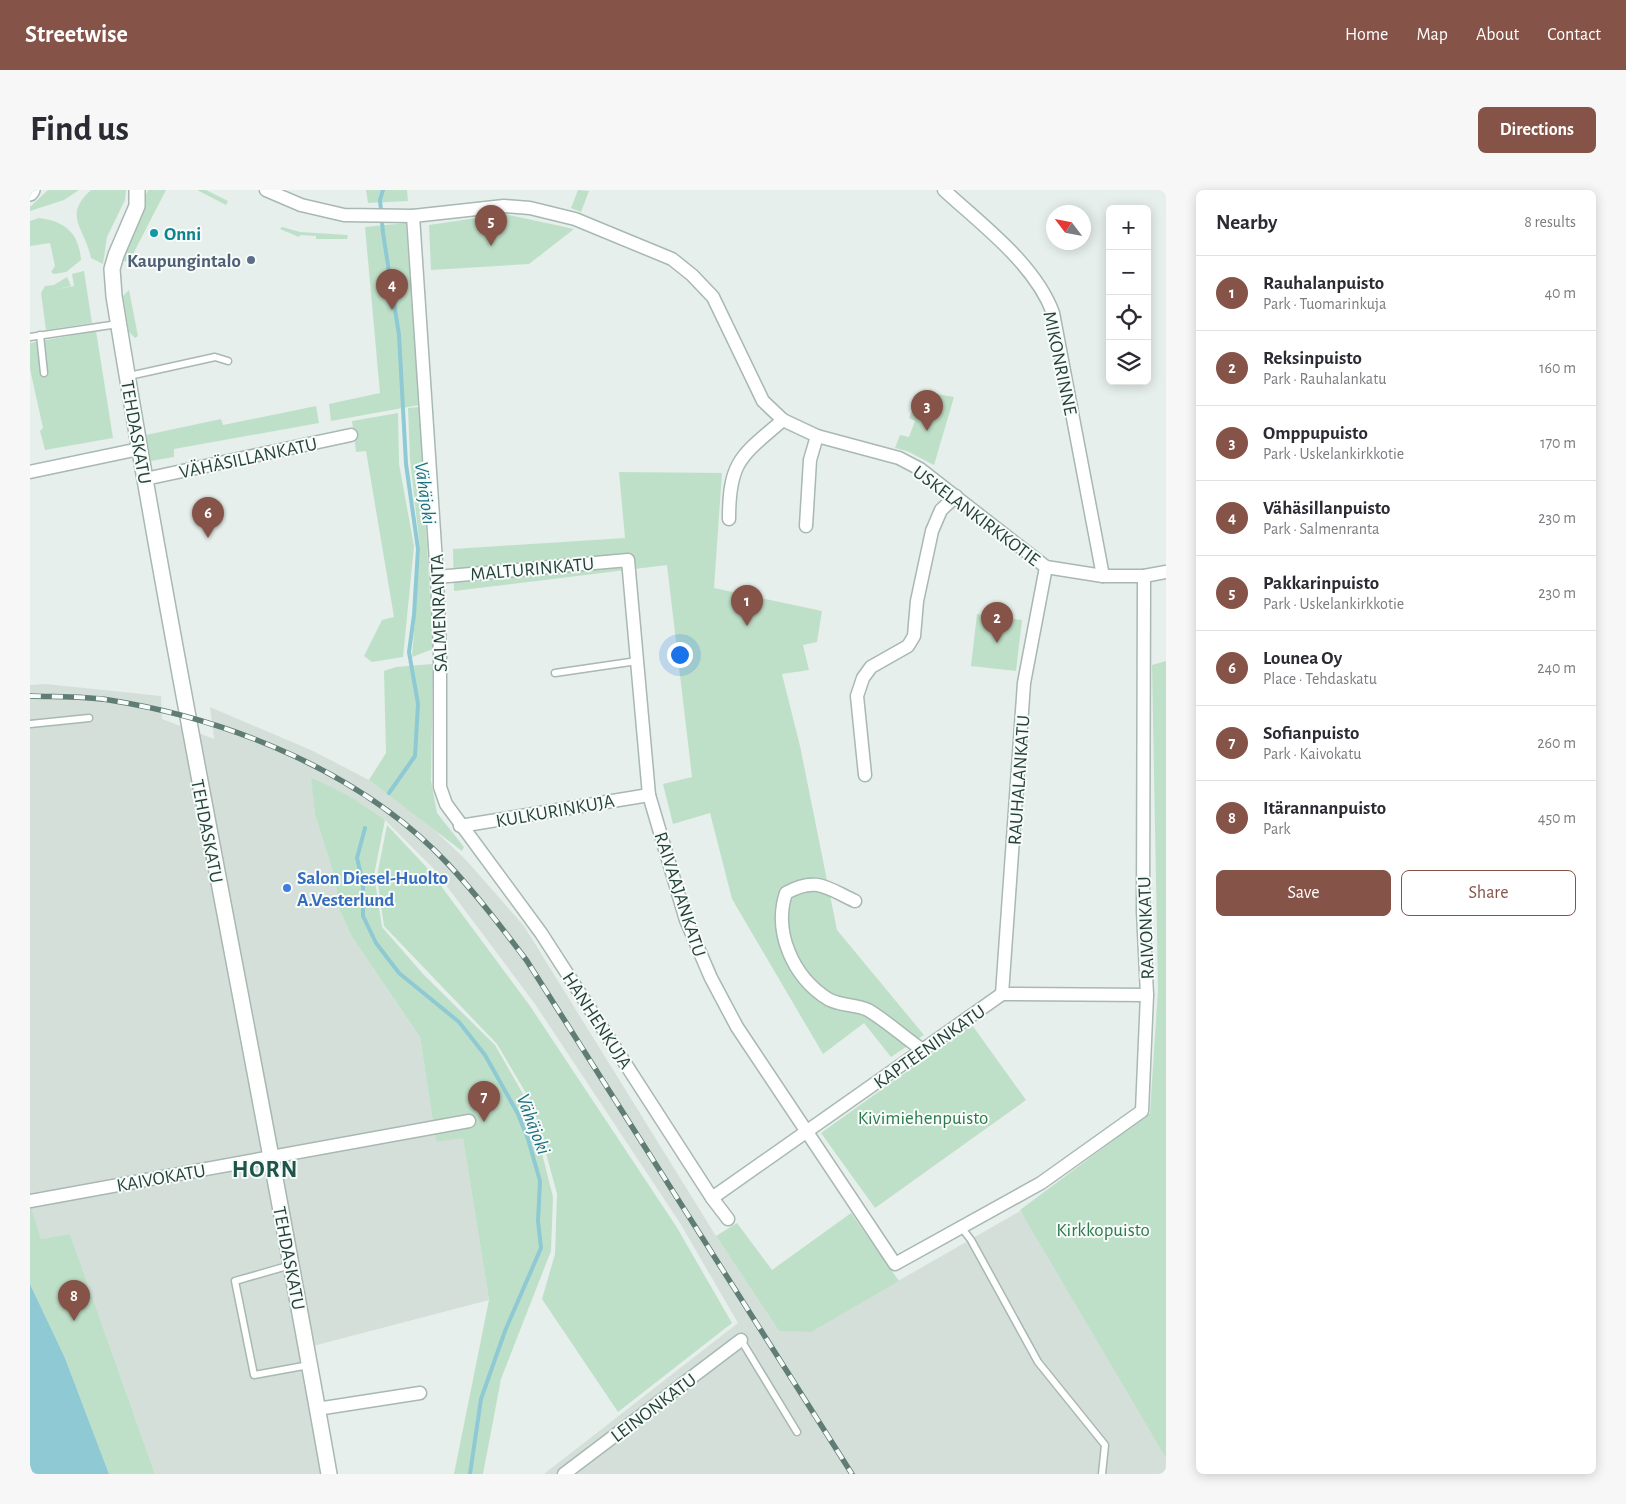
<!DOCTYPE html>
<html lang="en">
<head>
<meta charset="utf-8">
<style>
	:root { --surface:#fff; --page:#f7f7f7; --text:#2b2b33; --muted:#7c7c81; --line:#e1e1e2; --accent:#855347 }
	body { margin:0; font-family:"Alegreya Sans",sans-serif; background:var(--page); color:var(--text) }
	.controls { position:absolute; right:15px; top:15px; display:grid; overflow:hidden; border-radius:8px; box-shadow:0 2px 12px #0003 }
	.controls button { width:45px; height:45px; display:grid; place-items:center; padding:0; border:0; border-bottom:1px solid var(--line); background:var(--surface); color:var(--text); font:25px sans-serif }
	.compass { position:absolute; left:1016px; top:15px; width:45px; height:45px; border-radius:50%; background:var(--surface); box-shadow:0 2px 12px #0003; rotate:302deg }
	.you { position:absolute; left:649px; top:464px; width:18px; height:18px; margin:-12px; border:4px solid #fff; border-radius:50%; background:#1a73e8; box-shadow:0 0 0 8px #1a73e833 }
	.badge { display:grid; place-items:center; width:32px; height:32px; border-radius:50%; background:var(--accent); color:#fff; font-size:16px; font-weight:700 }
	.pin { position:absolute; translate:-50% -41px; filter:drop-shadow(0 1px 2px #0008) }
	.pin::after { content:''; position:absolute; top:26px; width:18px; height:15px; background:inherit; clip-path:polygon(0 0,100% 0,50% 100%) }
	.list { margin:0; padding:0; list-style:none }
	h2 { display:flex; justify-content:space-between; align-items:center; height:65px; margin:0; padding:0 20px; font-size:21px }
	h2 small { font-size:16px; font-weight:400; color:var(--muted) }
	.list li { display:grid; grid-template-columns:32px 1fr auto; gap:15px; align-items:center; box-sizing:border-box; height:75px; padding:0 20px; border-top:1px solid var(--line) }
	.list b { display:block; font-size:19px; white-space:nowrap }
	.list p { margin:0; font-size:16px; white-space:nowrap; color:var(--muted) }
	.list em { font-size:16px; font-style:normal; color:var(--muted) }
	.actions { display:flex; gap:10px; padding:15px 20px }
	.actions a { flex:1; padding:11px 0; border:1px solid var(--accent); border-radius:8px; text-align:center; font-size:18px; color:var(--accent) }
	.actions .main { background:var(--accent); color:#fff }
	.icon { flex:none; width:28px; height:28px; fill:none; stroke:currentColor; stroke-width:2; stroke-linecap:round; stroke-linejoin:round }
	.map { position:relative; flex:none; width:1136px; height:1284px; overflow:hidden; border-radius:8px }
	header { display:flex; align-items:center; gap:30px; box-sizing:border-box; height:70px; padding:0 25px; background:var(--accent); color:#fff }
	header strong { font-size:24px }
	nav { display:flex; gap:28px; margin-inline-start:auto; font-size:18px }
	.intro { display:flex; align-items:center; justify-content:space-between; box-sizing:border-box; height:120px; padding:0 30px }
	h1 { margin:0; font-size:35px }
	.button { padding:12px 22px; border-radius:8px; background:var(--accent); color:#fff; font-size:18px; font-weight:700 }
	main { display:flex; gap:30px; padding:0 30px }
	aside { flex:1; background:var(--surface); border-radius:8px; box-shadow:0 2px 12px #0003 }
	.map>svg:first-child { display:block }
</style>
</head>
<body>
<header>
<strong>Streetwise</strong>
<nav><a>Home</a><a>Map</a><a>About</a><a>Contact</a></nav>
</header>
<div class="intro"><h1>Find us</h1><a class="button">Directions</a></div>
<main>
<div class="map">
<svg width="1136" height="1284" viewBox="0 0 1136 1284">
	<rect width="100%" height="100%" fill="#e6efeb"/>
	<polygon fill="#d4dfda" points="16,494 131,506 132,529 184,549 180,517 283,561 339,590 397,633 436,670 494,736 686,1046 749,1141 781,1141 990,1021 1006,1042 1136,1266 1136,1284 514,1284 708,1133 650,1033 505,814 404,679 355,630 282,587 285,625 305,688 309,719 322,747 390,847 406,952 433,947 459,1110 283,1156 307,1284 125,1284 40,1044 11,1050 0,1013 0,495"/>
	<g fill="#bfe0c8">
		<polygon points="18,0 49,0 34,10 0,21 0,17"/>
		<path d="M61,0H96L95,10L77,47L73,74L61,68C55,38 32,26 61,0Z"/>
		<polygon points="118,0 136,0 99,72 90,70"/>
		<polygon points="167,0 176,0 198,11 196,15"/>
		<polygon points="336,0 377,0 378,11 338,13"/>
		<polygon points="548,0 559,1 551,22 541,18"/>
		<polygon points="474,24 544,39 499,74 401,80 399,35"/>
		<path d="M9,28C35,31 49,43 51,70L36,82L24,84L21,82L25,76L20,53L0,56V31Z"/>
		<polygon points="376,33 389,215 301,231 299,214 350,203 335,37"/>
		<polygon points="252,37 270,42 318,45 317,49 286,49 286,46 270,45 269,47 250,39"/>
		<polygon points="54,81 62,133 16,140 11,103 15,96 24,95 37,87 41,96 22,100 44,96 42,84"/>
		<polygon points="99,100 108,146 105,148 99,142 93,106"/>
		<polygon points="66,141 83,248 15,260 10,241 13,238 0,179 0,153"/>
		<polygon points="902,203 924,207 904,275 877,261 865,258 870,245 879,247 885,231 879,228 884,216 892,220"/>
		<polygon points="286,216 289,233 144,259 144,267 121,271 116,245 191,229 193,235"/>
		<polygon points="389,217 403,459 382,467 390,359 380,269 378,218"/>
		<polygon points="368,223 369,274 384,356 373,467 342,472 334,466 352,430 364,427 336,261 326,262 322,231"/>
		<polygon points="589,282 692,283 684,398 792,421 787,452 773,455 779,480 752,484 770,556 807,740 894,845 861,867 834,833 793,864 702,709 680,623 643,634 633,594 662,587 637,375 424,401 423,359 595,348"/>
		<polygon points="947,424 992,430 986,481 941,476"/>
		<polygon points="1136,471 1136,1268 990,1020 1120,923 1128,799 1122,475"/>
		<polygon points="403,474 401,591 407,623 434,657 432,661 339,590 356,563 354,481 366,477"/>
		<polygon points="281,587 319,606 355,630 344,685 352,737 393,784 465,855 500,916 523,1007 521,1061 471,1189 453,1284 424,1284 459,1110 433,948 406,952 390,847 322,747 309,719 305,688 285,625"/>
		<polygon points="357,635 400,681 500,816 646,1036 702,1133 588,1222 512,1109 525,1064 527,1004 503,915 467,854 354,736 347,686"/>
		<polygon points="942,835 996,910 845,1018 791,943"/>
		<polygon points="0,1013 11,1049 40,1044 125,1284 79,1284 35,1168 0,1094"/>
		<polygon points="821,1023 869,1091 781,1142 749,1141 686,1046 707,1033 742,1080"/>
	</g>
	<polygon fill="#8ec9d4" points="0,1094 35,1168 79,1284 3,1284 0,1275"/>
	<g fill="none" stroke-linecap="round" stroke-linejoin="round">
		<g stroke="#8ec9d4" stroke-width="4">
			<polyline points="353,0 350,10 353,43 369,145 376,274 388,359 384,425 379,462 388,514 385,566 359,603"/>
			<polyline points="335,638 327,668 333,693 333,726 346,753 369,783 429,832 455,865 488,924 498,949 510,991 508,1031 511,1058 475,1141 451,1209 440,1284"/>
		</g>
		<defs>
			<g id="service">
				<polyline points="10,145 14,183"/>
				<polyline points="0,147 88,134"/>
				<polyline points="99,186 185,167 198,171"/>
				<polyline points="525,483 607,471"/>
				<polyline points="0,534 59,528"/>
				<polyline points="931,1037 941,1050 1008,1172 1075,1255 1072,1284"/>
				<polyline points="261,1075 205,1091 224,1185 279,1175"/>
				<polyline points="711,1150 767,1242"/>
			</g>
			<g id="minor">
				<polyline points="236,0 271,15 314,25 383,26 474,16 500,18 545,29 642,69 662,85 683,107 733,211 753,230 787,246 869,268 890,279 1016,377 1073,386 1114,386 1136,382"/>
				<path d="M914,0C952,35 1005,74 1023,123L1073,386"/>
				<polyline points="383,26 407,387 410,463 410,597 416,614 511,743 682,1008 698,1029"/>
				<polyline points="0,282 109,259"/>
				<polyline points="115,289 321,245"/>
				<path d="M699,329C699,271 711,266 753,230"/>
				<polyline points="776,336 780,270 787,246"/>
				<polyline points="407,387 598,370 619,605 656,730 681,788 707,837 865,1074 1011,993 1112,921 1117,805 1113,721 1114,386"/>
				<polyline points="835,585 827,506 833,488 841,477 878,456 884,446 887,411 902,341 911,320 926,306"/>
				<polyline points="430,636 619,605"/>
				<path d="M825,711C797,698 786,686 756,703C743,742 763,787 798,809C810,816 826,814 838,820C858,832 875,848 894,861"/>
				<polyline points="972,804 994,493 1016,377"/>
				<polyline points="682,1008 972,804 1117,805"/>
				<polyline points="0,1011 439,931"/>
				<polyline points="287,1219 390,1203"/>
				<polyline points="534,1284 711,1150"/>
			</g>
			<path id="tertiary" d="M107,0V16L86,65L82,79L84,106C148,500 230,891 299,1284"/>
			<polyline id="secondary" points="0,3 2,0"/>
		</defs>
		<use href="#service" stroke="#a8b8b2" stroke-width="9"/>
		<use href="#minor" stroke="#a8b8b2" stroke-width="15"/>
		<use href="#tertiary" stroke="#a8b8b2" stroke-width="18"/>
		<use href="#secondary" stroke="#a4bbb3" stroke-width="18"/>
		<use href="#service" stroke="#fff" stroke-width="6"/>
		<use href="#minor" stroke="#fff" stroke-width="12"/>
		<use href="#tertiary" stroke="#fff" stroke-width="15"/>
		<use href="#secondary" stroke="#fff" stroke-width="15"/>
		<defs>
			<path id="rail" d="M0,506C26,507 54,506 79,510C200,529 333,583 418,674C447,705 472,738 497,771L822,1284"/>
		</defs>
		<use href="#rail" stroke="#5f7d75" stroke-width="5.5"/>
		<use href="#rail" stroke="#f7fbf9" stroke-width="4" stroke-dasharray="11" stroke-linecap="butt"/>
	</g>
	<circle fill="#0f9aa8" stroke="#f7fbf9" stroke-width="2" cx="124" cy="43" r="5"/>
	<circle fill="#5c6f8a" stroke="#f7fbf9" stroke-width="2" cx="221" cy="70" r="5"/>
	<circle fill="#3f7fe0" stroke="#f7fbf9" stroke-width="2" cx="257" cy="698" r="5"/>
	<g text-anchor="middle" stroke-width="4" stroke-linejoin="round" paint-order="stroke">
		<g font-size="19" font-weight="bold" fill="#0d838f" stroke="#f7fbf9" text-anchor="start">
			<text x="134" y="50">Onni</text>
		</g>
		<g font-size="19" font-weight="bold" fill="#4e5e75" stroke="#f7fbf9" text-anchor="end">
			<text x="211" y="77">Kaupungintalo</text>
		</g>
		<g font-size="19" fill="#24423a" stroke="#f7fbf9">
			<text transform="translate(1031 173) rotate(78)" y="7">MIKONRINNE</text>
			<text transform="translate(107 242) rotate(80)" y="7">TEHDASKATU</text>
			<text transform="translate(218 267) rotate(-12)" y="7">VÄHÄSILLANKATU</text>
			<text transform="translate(947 325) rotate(37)" y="7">USKELANKIRKKOTIE</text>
			<text transform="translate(502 378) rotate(-5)" y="7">MALTURINKATU</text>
			<text transform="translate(408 423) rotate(-92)" y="7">SALMENRANTA</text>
			<text transform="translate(988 590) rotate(-86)" y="7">RAUHALANKATU</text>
			<text transform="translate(525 620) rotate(-10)" y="7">KULKURINKUJA</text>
			<text transform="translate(178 641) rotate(79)" y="7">TEHDASKATU</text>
			<text transform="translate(651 704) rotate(72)" y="7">RAIVAAJANKATU</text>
			<text transform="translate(1115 738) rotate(-92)" y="7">RAIVONKATU</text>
			<text transform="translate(568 830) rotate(57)" y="7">HANHENKUJA</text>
			<text transform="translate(899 856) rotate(-35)" y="7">KAPTEENINKATU</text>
			<text transform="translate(131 987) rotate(-10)" y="7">KAIVOKATU</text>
			<text transform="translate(260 1068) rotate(79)" y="7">TEHDASKATU</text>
			<text transform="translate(623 1217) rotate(-37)" y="7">LEINONKATU</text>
		</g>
		<g font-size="19" font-weight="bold" fill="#366cbe" stroke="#f7fbf9" text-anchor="start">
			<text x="267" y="694">Salon Diesel-Huolto<tspan x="267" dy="22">A.Vesterlund</tspan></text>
		</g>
		<g font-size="19" fill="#2d7a4b" stroke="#f7fbf9">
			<text x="893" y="934">Kivimiehenpuisto</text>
			<text x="1073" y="1046">Kirkkopuisto</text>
		</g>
		<g font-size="20" font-style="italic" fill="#1c6f80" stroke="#f7fbf9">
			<text transform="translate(396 303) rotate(82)" y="7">Vähäjoki</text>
			<text transform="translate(504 934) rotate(69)" y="7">Vähäjoki</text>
		</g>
		<g font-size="24" font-weight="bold" letter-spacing="1" fill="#1f5548" stroke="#f7fbf9">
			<text x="235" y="987">HORN</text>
		</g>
	</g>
</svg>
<div class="controls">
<button>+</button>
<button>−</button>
<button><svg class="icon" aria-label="locate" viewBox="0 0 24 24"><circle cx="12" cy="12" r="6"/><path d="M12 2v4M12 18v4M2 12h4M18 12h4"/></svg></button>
<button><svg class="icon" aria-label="layers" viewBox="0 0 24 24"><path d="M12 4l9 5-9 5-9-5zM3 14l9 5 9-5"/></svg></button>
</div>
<svg class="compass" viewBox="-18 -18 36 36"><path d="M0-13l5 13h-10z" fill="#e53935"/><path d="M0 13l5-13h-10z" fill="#7c7c81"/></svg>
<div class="you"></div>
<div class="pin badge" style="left:717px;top:436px">1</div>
<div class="pin badge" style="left:967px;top:453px">2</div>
<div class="pin badge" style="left:897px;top:241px">3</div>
<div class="pin badge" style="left:362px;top:120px">4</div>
<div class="pin badge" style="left:461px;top:56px">5</div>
<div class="pin badge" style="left:178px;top:348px">6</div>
<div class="pin badge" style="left:454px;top:932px">7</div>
<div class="pin badge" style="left:44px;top:1131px">8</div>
</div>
<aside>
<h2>Nearby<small>8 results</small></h2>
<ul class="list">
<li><span class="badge">1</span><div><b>Rauhalanpuisto</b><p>Park · Tuomarinkuja</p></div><em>40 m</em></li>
<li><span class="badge">2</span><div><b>Reksinpuisto</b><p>Park · Rauhalankatu</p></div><em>160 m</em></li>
<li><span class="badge">3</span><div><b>Omppupuisto</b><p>Park · Uskelankirkkotie</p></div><em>170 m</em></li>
<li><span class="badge">4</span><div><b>Vähäsillanpuisto</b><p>Park · Salmenranta</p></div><em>230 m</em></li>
<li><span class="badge">5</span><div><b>Pakkarinpuisto</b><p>Park · Uskelankirkkotie</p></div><em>230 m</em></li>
<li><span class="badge">6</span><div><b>Lounea Oy</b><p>Place · Tehdaskatu</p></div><em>240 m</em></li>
<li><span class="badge">7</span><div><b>Sofianpuisto</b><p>Park · Kaivokatu</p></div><em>260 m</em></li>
<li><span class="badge">8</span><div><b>Itärannanpuisto</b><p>Park</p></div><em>450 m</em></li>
</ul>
<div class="actions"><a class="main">Save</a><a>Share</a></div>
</aside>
</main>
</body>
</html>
